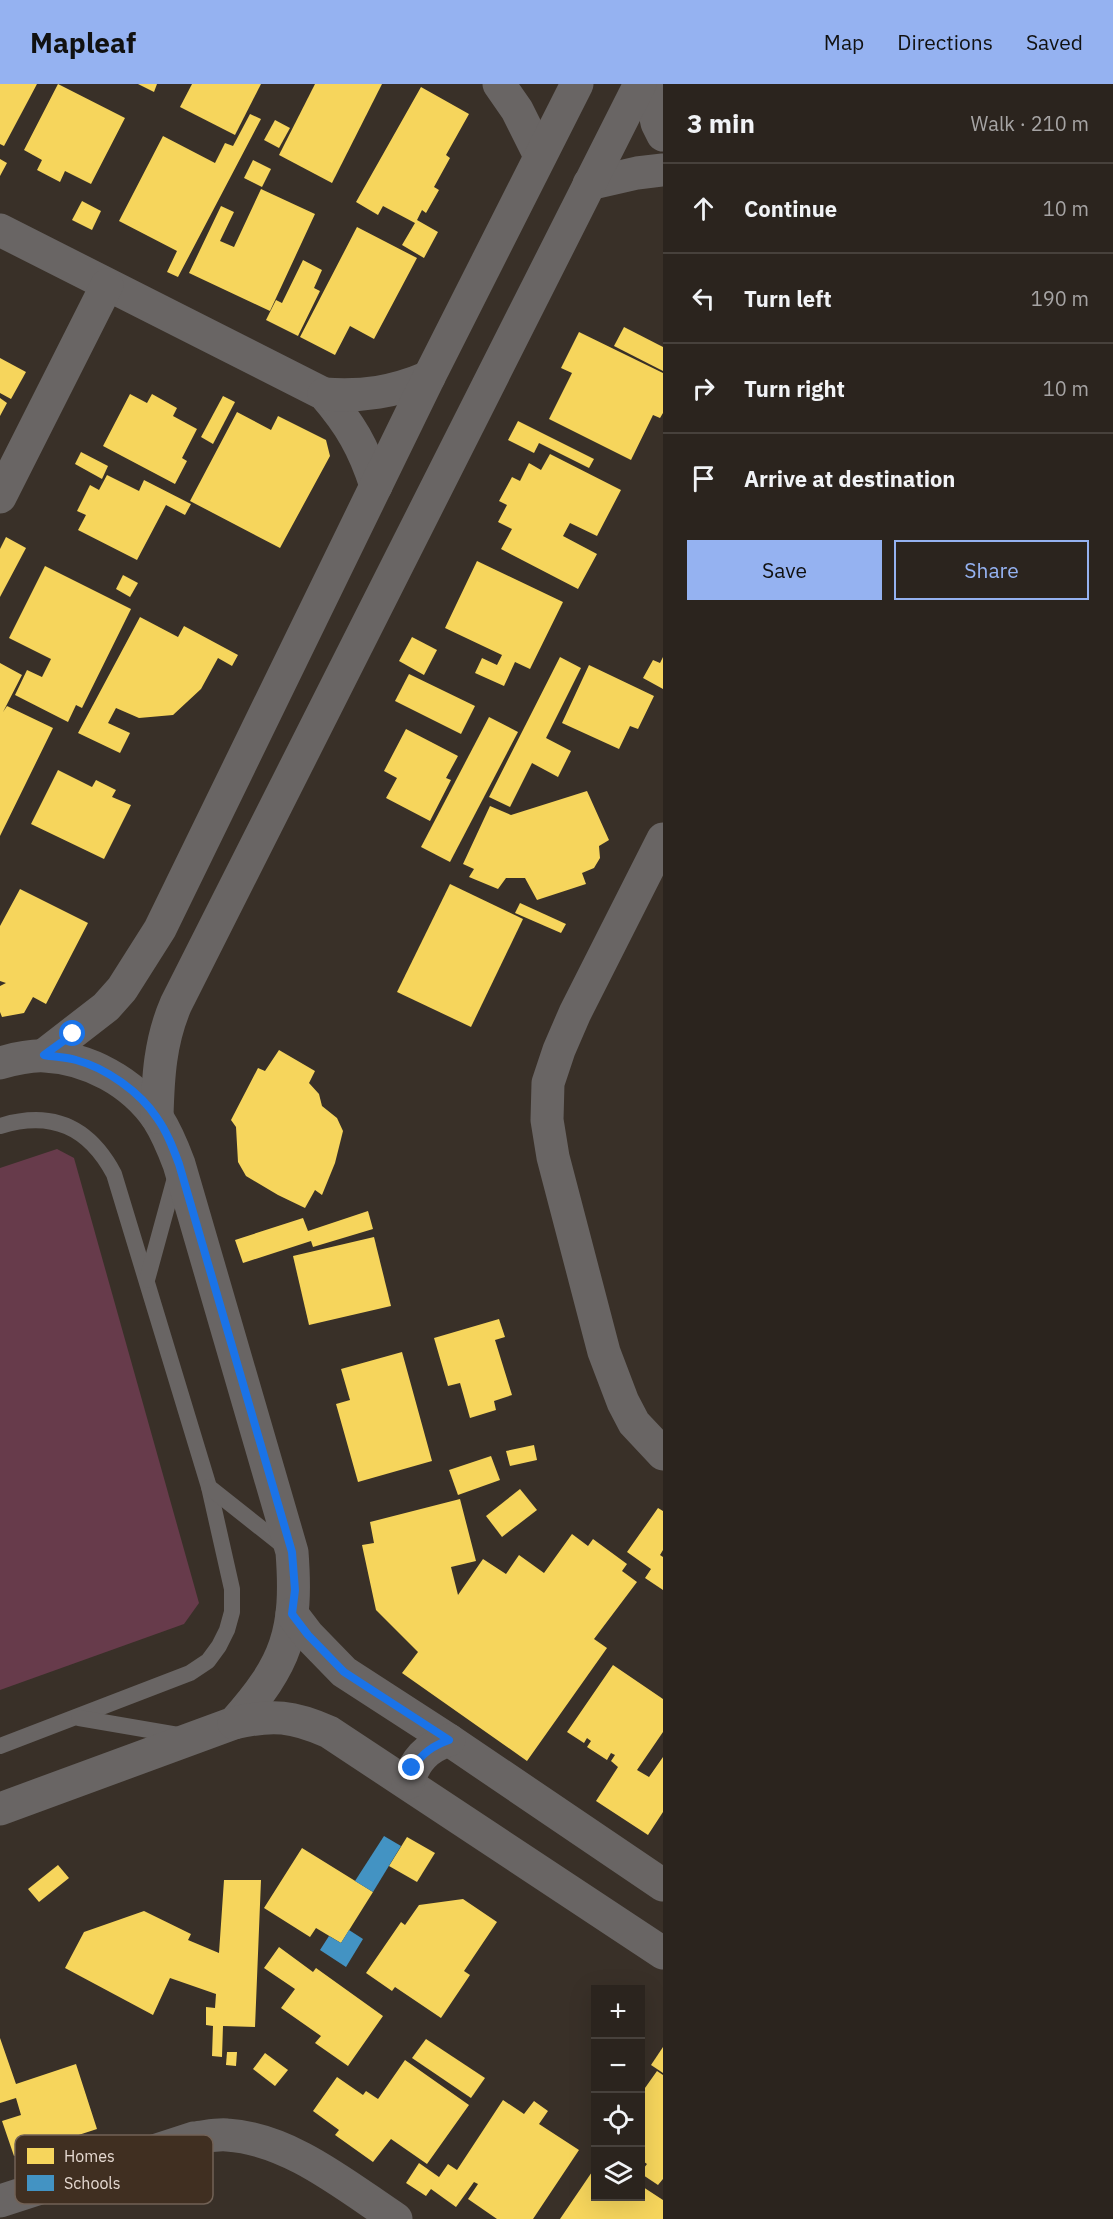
<!DOCTYPE html>
<html lang="en">
<head>
<meta charset="utf-8">
<style>
	:root { --surface:#2b241e; --page:#332c27; --text:#f1f3f6; --muted:#a6a4a4; --line:#47413c; --accent:#95b2f1 }
	body { margin:0; font-family:"IBM Plex Sans",sans-serif; background:var(--page); color:var(--text) }
	.controls { position:absolute; right:18px; bottom:18px; display:grid; overflow:hidden; border-radius:0px; box-shadow:0 6px 24px #0002 }
	.controls button { width:54px; height:54px; display:grid; place-items:center; padding:0; border:0; border-bottom:2px solid var(--line); background:var(--surface); color:var(--text); font:30px sans-serif }
	.stop { position:absolute; width:18px; height:18px; margin:-14px; border:4px solid #1a73e8; border-radius:50%; background:#fff }
	.stop.end { background:#1a73e8; border-color:#fff; box-shadow:0 2px 6px #0008 }
	.list { margin:0; padding:0; list-style:none }
	h2 { display:flex; justify-content:space-between; align-items:center; height:78px; margin:0; padding:0 24px; font-size:26px }
	h2 small { font-size:20px; font-weight:400; color:var(--muted) }
	.list li { display:grid; grid-template-columns:39px 1fr auto; gap:18px; align-items:center; box-sizing:border-box; height:90px; padding:0 24px; border-top:2px solid var(--line) }
	.list b { display:block; font-size:22px; white-space:nowrap }
	.list em { font-size:20px; font-style:normal; color:var(--muted) }
	.actions { display:flex; gap:12px; padding:18px 24px }
	.actions a { flex:1; padding:14px 0; border:2px solid var(--accent); border-radius:0px; text-align:center; font-size:21px; color:var(--accent) }
	.actions .main { background:var(--accent); color:#111 }
	.icon { flex:none; width:33px; height:33px; fill:none; stroke:currentColor; stroke-width:2; stroke-linecap:round; stroke-linejoin:round }
	.map { position:relative; flex:none; width:663px; height:2135px; overflow:hidden }
	header { display:flex; align-items:center; gap:36px; box-sizing:border-box; height:84px; padding:0 30px; background:var(--accent); color:#111 }
	header strong { font-size:28px }
	nav { display:flex; gap:33px; margin-inline-start:auto; font-size:21px }
	main { display:flex }
	aside { flex:1; background:var(--surface) }
	.map>svg:first-child { display:block }
</style>
</head>
<body>
<header>
<strong>Mapleaf</strong>
<nav><a>Map</a><a>Directions</a><a>Saved</a></nav>
</header>
<main>
<div class="map">
<svg width="663" height="2135" viewBox="0 0 663 2135">
	<rect width="100%" height="100%" fill="#393028"/>
	<polygon fill="#673b4b" points="57,1065 74,1074 199,1519 184,1540 0,1606 0,1084"/>
	<g fill="#f6d55c">
		<polygon points="0,0 37,0 4,62 0,60"/>
		<polygon points="58,0 125,34 91,100 65,87 60,98 37,86 42,76 24,66"/>
		<polygon points="138,0 157,0 154,8"/>
		<polygon points="192,0 261,0 235,51 180,23"/>
		<polygon points="315,0 382,0 332,99 279,71"/>
		<polygon points="421,3 469,30 446,71 450,74 434,103 439,106 426,129 422,126 417,136 438,148 424,174 402,161 415,139 383,122 378,131 356,118"/>
		<polygon points="250,30 261,35 178,193 167,188 177,167 119,137 163,52 215,79 225,59 233,62"/>
		<polygon points="275,36 290,44 279,64 264,56"/>
		<polygon points="0,75 7,79 0,92"/>
		<polygon points="253,76 271,85 262,103 244,94"/>
		<polygon points="261,105 315,130 270,227 189,189 221,122 234,128 220,157 234,163"/>
		<polygon points="82,117 101,127 92,146 72,136"/>
		<polygon points="357,143 417,174 374,255 350,242 335,271 300,253"/>
		<polygon points="303,176 322,186 314,204 320,207 298,252 266,236 276,216 282,219"/>
		<polygon points="624,243 663,263 663,287 614,262"/>
		<polygon points="579,248 663,289 663,329 660,334 653,331 631,376 549,335 572,289 561,284"/>
		<polygon points="0,274 26,288 11,315 0,309"/>
		<polygon points="130,310 147,319 152,310 177,324 173,332 197,345 182,374 187,377 175,400 103,362"/>
		<polygon points="223,312 235,318 213,360 201,353"/>
		<polygon points="0,314 7,319 0,332"/>
		<polygon points="237,328 271,346 278,332 326,356 330,372 280,464 190,417"/>
		<polygon points="518,337 594,375 589,384 539,359 534,369 508,356"/>
		<polygon points="81,368 108,382 102,395 75,380"/>
		<polygon points="550,370 621,406 597,452 570,439 563,452 597,470 578,505 501,465 512,445 498,438 507,421 499,417 512,393 520,397 529,379 541,386"/>
		<polygon points="107,391 139,407 144,396 191,420 185,431 166,421 137,476 78,446 86,431 77,427 90,401 99,406"/>
		<polygon points="6,453 26,464 0,513 0,465"/>
		<polygon points="477,477 563,518 530,585 515,578 504,602 475,589 482,574 497,581 502,571 445,544"/>
		<polygon points="45,482 131,525 82,624 76,621 68,638 15,611 27,586 42,593 51,575 9,554"/>
		<polygon points="123,491 138,499 130,513 116,505"/>
		<polygon points="140,533 178,553 184,542 238,571 232,582 218,574 201,605 173,631 139,634 116,624 108,639 130,649 120,669 78,649"/>
		<polygon points="412,553 437,566 424,591 399,577"/>
		<polygon points="560,573 581,584 546,654 571,667 558,693 532,679 510,723 489,713"/>
		<polygon points="663,573 663,605 643,594 653,576 660,579"/>
		<polygon points="0,579 22,591 3,628 7,622 53,644 0,752"/>
		<polygon points="589,581 654,612 638,645 630,642 619,665 562,639"/>
		<polygon points="409,590 475,622 461,650 395,617"/>
		<polygon points="489,633 518,648 450,778 421,763"/>
		<polygon points="406,645 458,672 446,694 451,696 430,737 386,714 397,694 384,687"/>
		<polygon points="58,686 92,703 96,696 116,706 112,713 131,721 104,775 31,740"/>
		<polygon points="587,707 609,756 599,762 600,774 594,784 582,789 586,800 537,816 525,794 506,794 498,805 469,793 474,785 463,780 490,722 511,731"/>
		<polygon points="450,800 523,835 471,943 397,908"/>
		<polygon points="20,805 88,839 46,920 33,913 24,929 2,933 0,928 0,902 6,899 0,897 0,842"/>
		<polygon points="520,819 566,840 561,849 515,829"/>
		<polygon points="279,966 315,987 309,999 319,1010 322,1022 337,1034 343,1047 335,1079 322,1111 315,1106 305,1124 278,1111 246,1092 238,1078 236,1043 231,1036 258,984 265,987"/>
		<polygon points="368,1127 373,1145 313,1163 311,1157 243,1179 235,1156 303,1134 308,1147"/>
		<polygon points="374,1153 391,1222 309,1241 293,1172"/>
		<polygon points="499,1235 505,1253 495,1256 512,1311 494,1317 496,1326 470,1334 460,1299 448,1302 434,1254"/>
		<polygon points="402,1268 432,1377 358,1398 336,1320 350,1316 341,1285"/>
		<polygon points="534,1361 537,1376 510,1382 506,1367"/>
		<polygon points="491,1372 500,1396 458,1411 449,1386"/>
		<polygon points="520,1405 537,1426 502,1453 486,1432"/>
		<polygon points="460,1415 476,1477 451,1483 458,1511 483,1475 506,1490 519,1471 544,1489 572,1450 588,1462 593,1455 627,1480 622,1487 637,1498 594,1555 607,1564 527,1677 402,1589 418,1568 376,1526 362,1461 374,1459 370,1438"/>
		<polygon points="658,1424 663,1427 663,1466 660,1471 663,1473 663,1506 645,1494 651,1485 627,1468"/>
		<polygon points="613,1581 663,1615 663,1648 637,1686 649,1693 663,1673 663,1728 648,1751 596,1717 618,1683 611,1677 615,1671 611,1669 607,1676 587,1663 591,1657 587,1654 584,1659 567,1648"/>
		<polygon points="407,1753 435,1769 417,1798 389,1782"/>
		<polygon points="302,1764 373,1808 341,1859 316,1844 310,1853 264,1824"/>
		<polygon points="58,1781 69,1794 39,1818 28,1805"/>
		<polygon points="224,1796 261,1796 255,1943 223,1942 222,1973 212,1972 213,1942 206,1941 206,1923 215,1924 216,1910 170,1894 153,1931 65,1884 84,1848 144,1827 191,1850 188,1856 219,1869"/>
		<polygon points="463,1815 497,1838 464,1887 470,1891 441,1934 395,1903 392,1907 366,1889 401,1838 405,1841 419,1821"/>
		<polygon points="279,1863 313,1888 316,1884 383,1932 348,1982 315,1959 321,1952 281,1924 295,1905 264,1884"/>
		<polygon points="0,1954 16,2000 76,1980 97,2045 14,2072 2,2037 21,2031 16,2014 0,2019"/>
		<polygon points="426,1955 485,1994 471,2014 412,1974"/>
		<polygon points="663,1963 663,1989 651,1981"/>
		<polygon points="227,1968 237,1968 236,1982 226,1981"/>
		<polygon points="265,1969 288,1986 275,2002 253,1985"/>
		<polygon points="405,1976 469,2021 427,2080 391,2055 373,2078 335,2051 339,2046 313,2027 337,1993 363,2011 366,2007 378,2015"/>
		<polygon points="657,1987 663,1991 663,2095 658,2101 640,2089 647,2080 640,2075 640,2011"/>
		<polygon points="503,2016 524,2030 534,2017 548,2027 539,2040 579,2066 533,2135 497,2135 468,2115 478,2100 474,2098 456,2123 431,2105 426,2112 406,2099 419,2079 439,2093 448,2080 457,2086"/>
		<polygon points="596,2082 596,2112 640,2112 640,2101 663,2116 663,2135 560,2135"/>
	</g>
	<g fill="#4393c3">
		<polygon points="384,1752 401,1762 373,1808 355,1797"/>
		<polygon points="349,1846 363,1855 346,1883 320,1866 329,1852 341,1859"/>
	</g>
	<g fill="none" stroke-linecap="round" stroke-linejoin="round">
		<g stroke="#696564" stroke-width="16">
			<path d="M0,1042C52,1026 89,1043 114,1090L209,1403L232,1505V1528L227,1546L219,1562L208,1577L190,1589L0,1662"/>
			<polyline points="147,1196 176,1090"/>
			<polyline points="209,1403 286,1464"/>
			<polyline points="79,1634 184,1652"/>
		</g>
		<g stroke="#696564" stroke-width="33">
			<polyline points="499,0 517,26 540,72"/>
			<polyline points="649,0 657,39 663,51"/>
			<polyline points="589,100 637,89 663,86"/>
			<path d="M0,146L324,310C350,340 364,364 376,402"/>
			<path d="M324,310C363,313 394,308 429,293"/>
			<polyline points="0,413 107,201"/>
			<polyline points="663,755 575,929 559,966 548,999 547,1036 553,1073 604,1268 623,1318 634,1339 663,1370"/>
			<path d="M0,2117L194,2054C205,2053 216,2050 227,2051C290,2055 346,2102 396,2135"/>
		</g>
		<g stroke="#696564" stroke-width="33">
			<polyline points="44,971 106,923 122,905 160,845 429,293 577,0"/>
			<path d="M0,979C14,975 30,971 45,972C88,974 133,998 158,1035C167,1049 173,1064 179,1080L292,1468C298,1547 287,1580 234,1639L0,1725"/>
			<path d="M157,1033C158,993 160,957 176,920L640,0"/>
			<polyline points="292,1530 308,1551 344,1588 449,1656 663,1801"/>
			<path d="M234,1639C273,1630 293,1632 329,1648L663,1869"/>
			<path d="M408,1699C415,1676 426,1664 449,1656"/>
		</g>
	</g>
	<g fill="none" stroke-linecap="round" stroke-linejoin="round">
		<path stroke="#1a73e8" stroke-width="8" d="M73,950L44,971C54,973 66,973 76,976C106,984 140,1008 157,1034C167,1048 173,1064 179,1080L292,1468L295,1506L292,1530L308,1551L344,1588L449,1656C432,1662 423,1669 412,1684"/>
	</g>
	<rect x="15" y="2051" width="198" height="69" rx="9" fill="#402f21" stroke="#726256" stroke-width="1.5"/>
	<rect x="27" y="2064" width="27" height="16" fill="#f6d55c"/>
	<rect x="27" y="2091" width="27" height="16" fill="#4393c3"/>
	<g font-size="16" fill="#e5d9d1">
		<text x="64" y="2078">Homes</text>
		<text x="64" y="2105">Schools</text>
	</g>
</svg>
<div class="controls">
<button>+</button>
<button>−</button>
<button><svg class="icon" aria-label="locate" viewBox="0 0 24 24"><circle cx="12" cy="12" r="6"/><path d="M12 2v4M12 18v4M2 12h4M18 12h4"/></svg></button>
<button><svg class="icon" aria-label="layers" viewBox="0 0 24 24"><path d="M12 4l9 5-9 5-9-5zM3 14l9 5 9-5"/></svg></button>
</div>
<div class="stop" style="left:73px;top:950px"></div>
<div class="stop end" style="left:412px;top:1684px"></div>
</div>
<aside>
<h2>3 min<small>Walk · 210 m</small></h2>
<ul class="list">
<li><svg class="icon" aria-label="ahead" viewBox="0 0 24 24"><path d="M12 20V5M6 11l6-6 6 6"/></svg><div><b>Continue</b></div><em>10 m</em></li>
<li><svg class="icon" aria-label="left" viewBox="0 0 24 24"><path d="M17 20v-9H6M10 6l-5 5 5 5"/></svg><div><b>Turn left</b></div><em>190 m</em></li>
<li><svg class="icon" aria-label="right" viewBox="0 0 24 24"><path d="M7 20v-9h11M14 6l5 5-5 5"/></svg><div><b>Turn right</b></div><em>10 m</em></li>
<li><svg class="icon" aria-label="arrive" viewBox="0 0 24 24"><path d="M6 21V4h12l-3 4 3 4H6"/></svg><div><b>Arrive at destination</b></div></li>
</ul>
<div class="actions"><a class="main">Save</a><a>Share</a></div>
</aside>
</main>
</body>
</html>
